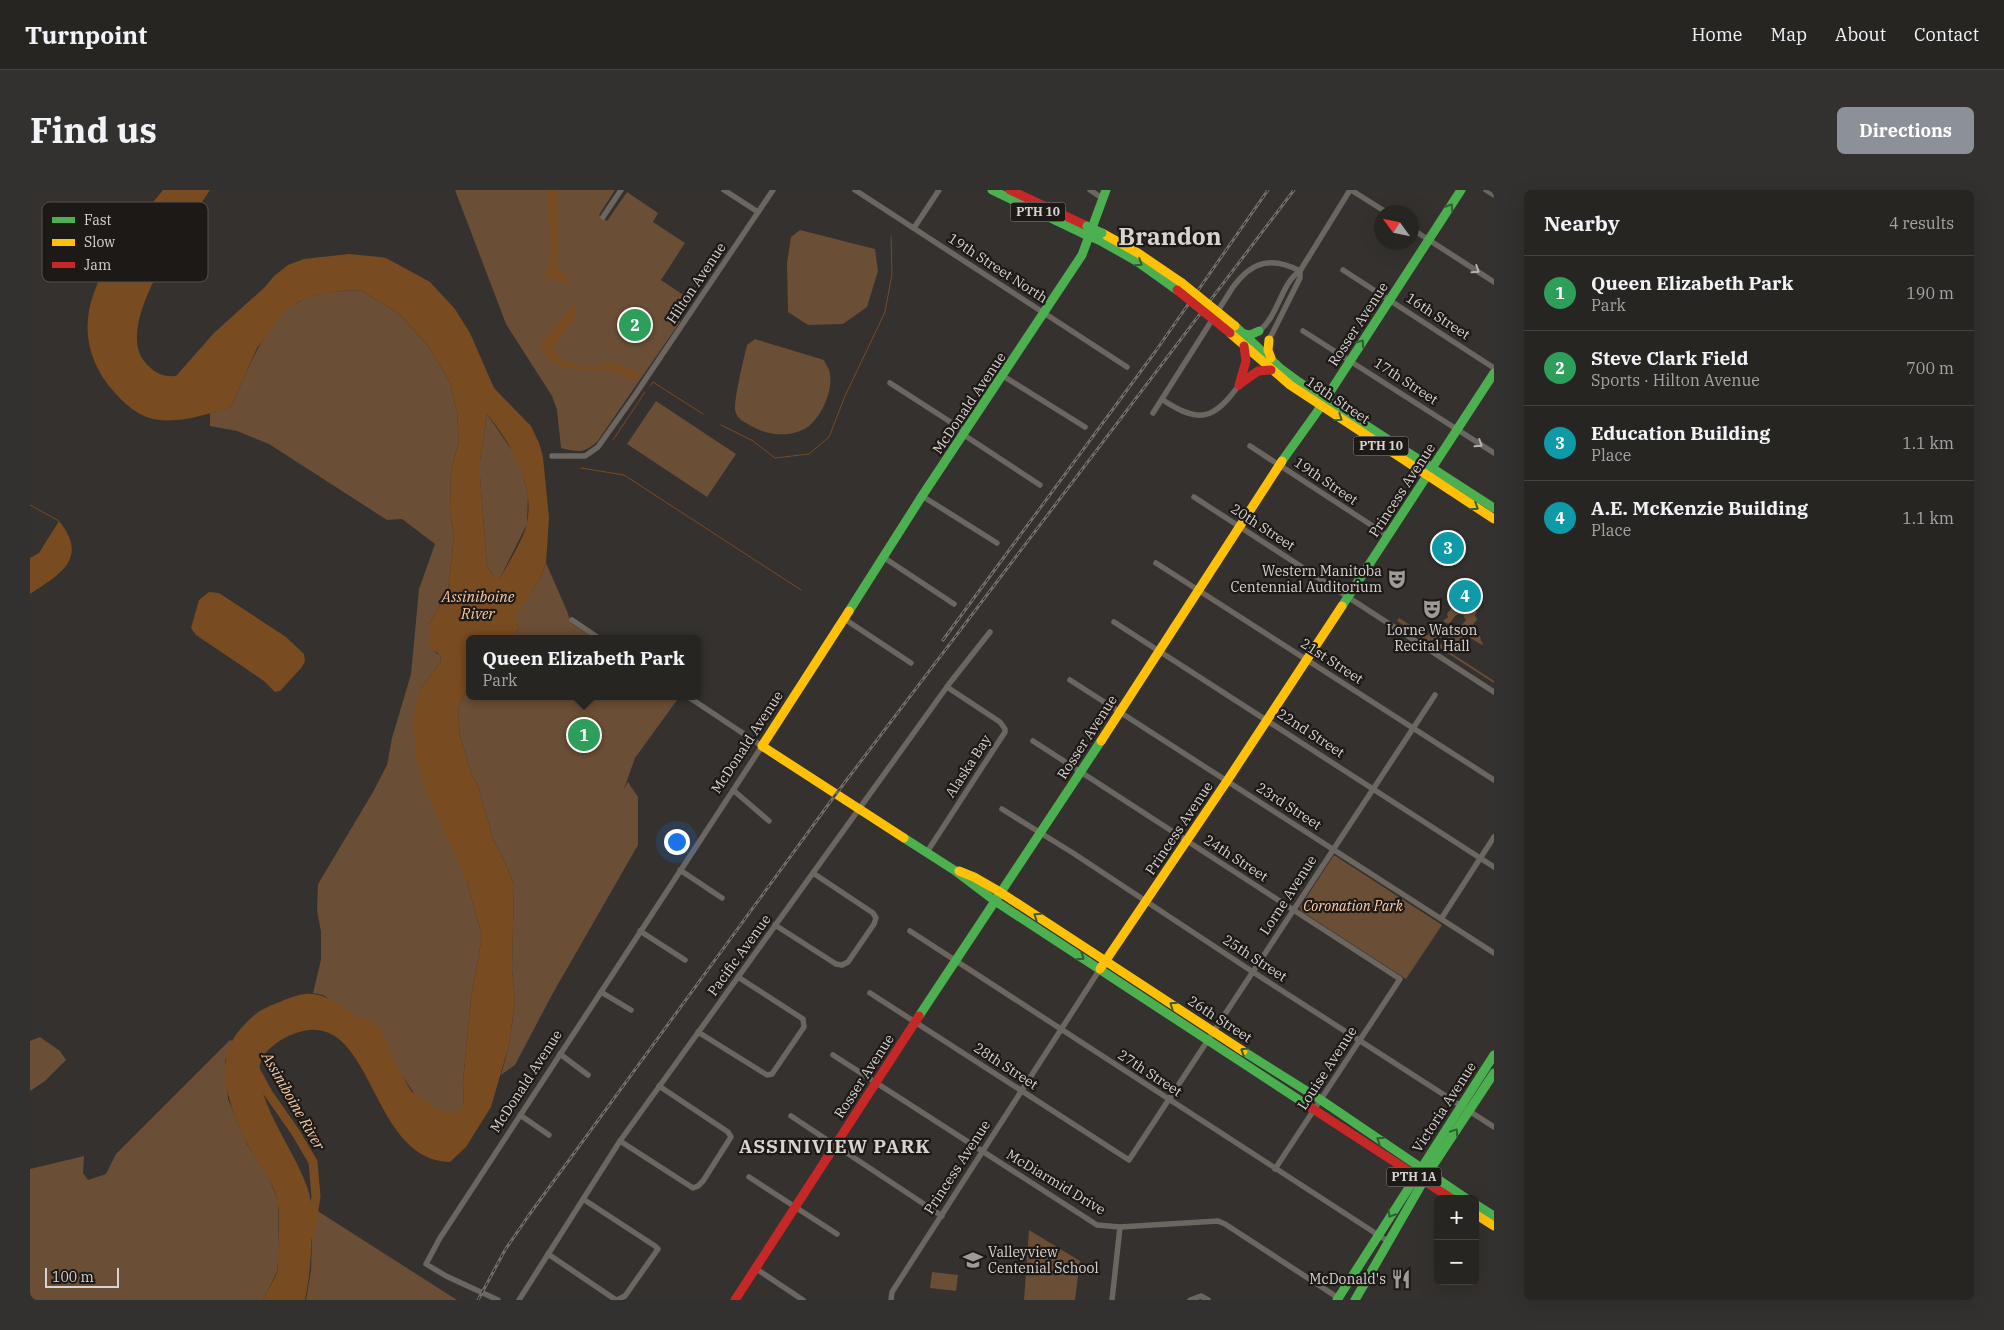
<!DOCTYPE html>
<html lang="en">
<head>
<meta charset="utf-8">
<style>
	:root { --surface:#272522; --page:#33312f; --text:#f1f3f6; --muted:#a4a5a5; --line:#434240; --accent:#8c9099 }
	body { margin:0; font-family:"IBM Plex Serif",serif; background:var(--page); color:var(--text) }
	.controls { position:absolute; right:15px; bottom:15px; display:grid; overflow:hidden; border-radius:8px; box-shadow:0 5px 20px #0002 }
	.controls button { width:45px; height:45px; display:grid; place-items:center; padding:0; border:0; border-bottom:1px solid var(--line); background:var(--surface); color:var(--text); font:25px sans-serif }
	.compass { position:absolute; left:1344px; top:15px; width:45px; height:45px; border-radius:50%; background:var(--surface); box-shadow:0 5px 20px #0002; rotate:303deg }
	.scale { position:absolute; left:15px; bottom:12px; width:74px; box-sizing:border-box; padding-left:5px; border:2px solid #d8d3d0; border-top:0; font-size:14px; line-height:18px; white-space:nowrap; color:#d8d3d0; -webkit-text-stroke:4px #1c1917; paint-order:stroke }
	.you { position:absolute; left:646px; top:651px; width:18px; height:18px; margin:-12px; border:4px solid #fff; border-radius:50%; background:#1a73e8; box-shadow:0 0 0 8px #1a73e833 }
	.badge { display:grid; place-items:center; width:32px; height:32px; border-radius:50%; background:var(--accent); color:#fff; font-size:16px; font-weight:700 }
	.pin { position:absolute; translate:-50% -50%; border:2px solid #fff; box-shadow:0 1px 5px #0006 }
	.popup { position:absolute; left:436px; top:445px; width:235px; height:65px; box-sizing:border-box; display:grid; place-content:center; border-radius:8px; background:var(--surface); filter:drop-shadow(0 1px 4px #0005); font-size:16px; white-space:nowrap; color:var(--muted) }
	.popup b { font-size:19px; color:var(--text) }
	.popup::after { content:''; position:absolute; left:50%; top:100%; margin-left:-10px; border:10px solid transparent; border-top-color:var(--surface) }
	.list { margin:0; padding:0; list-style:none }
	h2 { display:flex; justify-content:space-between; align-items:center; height:65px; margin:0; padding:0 20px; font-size:21px }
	h2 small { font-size:16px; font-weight:400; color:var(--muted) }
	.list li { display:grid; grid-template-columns:32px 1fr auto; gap:15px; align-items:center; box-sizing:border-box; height:75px; padding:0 20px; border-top:1px solid var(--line) }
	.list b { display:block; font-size:19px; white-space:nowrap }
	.list p { margin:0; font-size:16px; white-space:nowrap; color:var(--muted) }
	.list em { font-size:16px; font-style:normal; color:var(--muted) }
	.map { position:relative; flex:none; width:1464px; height:1110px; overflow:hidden; border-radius:8px }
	header { display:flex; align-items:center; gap:30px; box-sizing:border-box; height:70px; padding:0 25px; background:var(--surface); border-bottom:1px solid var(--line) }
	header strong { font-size:24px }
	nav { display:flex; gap:28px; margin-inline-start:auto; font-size:18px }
	.intro { display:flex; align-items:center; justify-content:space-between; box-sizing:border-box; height:120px; padding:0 30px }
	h1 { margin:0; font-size:35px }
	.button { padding:12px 22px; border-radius:8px; background:var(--accent); color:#fff; font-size:18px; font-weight:700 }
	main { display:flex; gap:30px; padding:0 30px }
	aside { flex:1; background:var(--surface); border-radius:8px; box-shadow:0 5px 20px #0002 }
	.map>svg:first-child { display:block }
</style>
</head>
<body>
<header>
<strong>Turnpoint</strong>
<nav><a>Home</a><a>Map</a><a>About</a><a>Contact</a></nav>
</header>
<div class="intro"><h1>Find us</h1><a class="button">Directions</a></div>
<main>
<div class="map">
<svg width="1464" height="1110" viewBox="0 0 1464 1110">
	<rect width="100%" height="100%" fill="#34312e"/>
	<g fill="#6a4e35">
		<path d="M425,0H585L569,25L577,31L597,2L628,23L623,32L655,53L631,90L661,110L648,128L650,132L567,252C553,264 548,262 531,258L527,220L522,206L476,134Z"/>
		<polygon points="770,40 845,59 848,81 837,117 813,134 778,135 758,122 757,73 761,47"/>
		<path d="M319,100L332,101L368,123L396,153L420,192L427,222L429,250L421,281L420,322L424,346L418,401L399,434V449L406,463L410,465L411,471L390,500L437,692L452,746L441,808L433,892L434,915L428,930L418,934L409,931L394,919L370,882L353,849L293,805L283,803L291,770V742L287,720L288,694L343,602L357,575L362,548L381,484L389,399L405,354L372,329L357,330L239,254L207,241L180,236V223L201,217C219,178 238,118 285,105C296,102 308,102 319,100Z"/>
		<path d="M725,149L794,170C795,173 798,177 799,180C805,198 791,229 776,238C759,248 737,245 721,236C714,232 707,229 705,220C704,209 714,167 717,155Z"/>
		<polygon points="626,211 706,264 677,307 597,254"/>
		<polygon points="457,224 490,272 498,305 497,334 470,388 465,388 457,376 450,287 450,271"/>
		<polygon points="516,373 537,421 541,433 565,449 478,449 489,439 484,426 509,391"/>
		<path d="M1419,404L1447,422L1445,425L1447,430C1442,434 1441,439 1446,444L1450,446L1451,451L1453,453L1452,455L1437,446L1429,458L1418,451V447L1431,444L1432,442L1429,438L1436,430L1433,425L1429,424L1425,426L1420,433L1418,434L1413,431L1418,427L1417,424L1424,415L1416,409Z"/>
		<path d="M1369,428L1397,446L1407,434C1414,438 1415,435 1416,446L1398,451L1367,431Z"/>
		<polygon points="1413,454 1412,457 1464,491 1464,493 1405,455"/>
		<polygon points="440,495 440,506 650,506 605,568 594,599 598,592 608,607 608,655 523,803 485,875 471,885 479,855 485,811 482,779 484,695 477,677 463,649 448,596 441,583 430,546 428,527 429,515"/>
		<polygon points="1304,665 1412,735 1376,789 1271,721 1270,717"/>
		<polygon points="10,847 30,861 36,870 15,891 0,901 0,851"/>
		<polygon points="200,850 203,851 195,871 198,909 217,954 238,986 248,1010 249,1063 247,1082 233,1110 0,1110 0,979 54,966 53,983 58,990 76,984 86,964"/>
		<polygon points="283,1018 427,1110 276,1110 281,1080"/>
		<polygon points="999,1040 1050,1071 1045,1110 994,1110"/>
		<polygon points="902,1082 928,1085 926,1101 900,1098"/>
	</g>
	<g fill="#794b20" fill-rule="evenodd">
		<path d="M133,0H180C158,34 84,132 114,171C123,182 131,187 146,186L184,143L235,97L244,86L258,75L274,69L319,64L350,67L356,68L400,92L425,119L440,143L464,198L501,236L509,253L513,267L519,328L516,373L509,391L485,426L489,439L478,449H440V495L429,515L428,527L430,546L441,583L448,596L463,649L477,677L484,695L482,779L485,811L479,855L461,917L436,957L420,972C343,971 344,835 280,840C268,841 257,846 248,852C240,858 232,864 230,875C224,908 265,962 276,994C279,1001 280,1009 282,1016C284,1024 282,1034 282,1042C281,1065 280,1087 275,1110H233C237,1101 243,1092 247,1083C249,1077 250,1014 247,1008C241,988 228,973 218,955C213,948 211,939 207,931C193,896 186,862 216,833C229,819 238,817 254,810C282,799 290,803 314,818C328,827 342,835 352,848C369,871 391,944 428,930L434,915L433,892L441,808L452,746L437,692L393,594L386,565L383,531L390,500L411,471L410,465L401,458L399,449V434L418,401L424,346L420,322L421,281L429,250L427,222L420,192L396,153L368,123L332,101L319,100L285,105L268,112L253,124L227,158L201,217C175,225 140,237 114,226C103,221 93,212 85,203C58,173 50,138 65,100C80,60 106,33 133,0ZM457,224C481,254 505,293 497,333C495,346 477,376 470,388H465L457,376L450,287V271Z"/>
		<polygon points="519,0 525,0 527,2 527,77 539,91 534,94 522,87 516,92 515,89 521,65 517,5"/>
		<path d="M545,113H547L544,129L523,156C525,173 554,179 569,176C573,176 576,173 580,173C588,173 598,179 606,182L609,184L610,188L603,190L584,181L546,179L531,176L519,168L512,160V153Z"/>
		<path d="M29,331C59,368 31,384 0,404V368L9,363Z"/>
		<polygon points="179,402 189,403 256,447 274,464 275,471 272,477 250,501 245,502 234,491 166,445 161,438 169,410"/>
	</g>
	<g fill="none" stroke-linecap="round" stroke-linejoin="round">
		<g stroke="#794b20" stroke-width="1">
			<polyline points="0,1 1,0"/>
			<polyline points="620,196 623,192 673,224"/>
			<polyline points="691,235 723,251 745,268 779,264 799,247 815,206 855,122 862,84 861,47"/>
			<polyline points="583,250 615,202"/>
			<polyline points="551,278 594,285 771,400"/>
			<polyline points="0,315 29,331"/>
		</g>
		<g stroke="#794b20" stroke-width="9">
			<polyline points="335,833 347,842 354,854"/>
			<polyline points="225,879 238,903 266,943 283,972 286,1007 280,1044"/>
			<path d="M383,907C399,921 408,929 430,926L437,917"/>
		</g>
		<g stroke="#6c6661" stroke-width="5.5">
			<polyline points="694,0 728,22"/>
			<polyline points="825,0 1097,177"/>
			<polyline points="1060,0 1072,8"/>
			<polyline points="1321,0 1356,22"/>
			<polyline points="1456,0 1464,5"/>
			<polyline points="573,27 591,0"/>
			<polyline points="884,38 909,0"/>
			<polyline points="1382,39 1464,92"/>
			<polyline points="1313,80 1464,178"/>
			<path d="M1229,141C1249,125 1251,93 1270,81L1320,0"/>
			<polyline points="1273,141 1464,263"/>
			<polyline points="1239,150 1270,88 1270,81"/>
			<polyline points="973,186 1055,237"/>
			<polyline points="860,193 936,242"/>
			<path d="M1133,210C1169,234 1184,230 1209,195"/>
			<path d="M1123,223L1203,97C1222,71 1242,66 1270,81"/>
			<polyline points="934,245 1010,295"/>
			<polyline points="1220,256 1358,346"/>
			<polyline points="522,266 555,266 568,257 605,205 743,0"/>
			<polyline points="892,306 967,353"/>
			<polyline points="1164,307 1464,502"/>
			<polyline points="853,367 924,414"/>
			<polyline points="1126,373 1464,590"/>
			<polyline points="813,428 881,473"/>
			<polyline points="542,430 570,449"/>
			<polyline points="1084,432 1464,677"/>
			<polyline points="1040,490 1464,763"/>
			<polyline points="1003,551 1370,789 1245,979"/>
			<polyline points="703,600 739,631"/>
			<polyline points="972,619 1043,663 1223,782 1464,937"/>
			<polyline points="897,662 975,542 975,539 970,532 917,497"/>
			<polyline points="650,680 692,708"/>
			<polyline points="1411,729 1464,647"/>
			<polyline points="745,735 806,774 812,775 818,772 844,734 846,728 843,723 783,683"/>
			<polyline points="610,741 655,770"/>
			<polyline points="880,741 1359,1052"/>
			<polyline points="571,802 601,820"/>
			<polyline points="840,803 1099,970 1405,505"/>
			<polyline points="668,842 737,885 742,884 774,837 773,829 708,787"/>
			<polyline points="530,864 558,885"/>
			<polyline points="803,865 1067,1035 1090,1037 1188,1031 1195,1034 1310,1109"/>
			<polyline points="490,925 519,945"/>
			<polyline points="761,926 912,1026"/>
			<polyline points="590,951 663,998 668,996 673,991 701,947 698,942 629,896"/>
			<polyline points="719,987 807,1044"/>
			<polyline points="553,1009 625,1056 628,1059 595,1106 587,1110"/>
			<polyline points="518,1064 586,1110"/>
			<polyline points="725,1078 773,1110"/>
			<polyline points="468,1110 416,1086 396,1074 410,1048 732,556 657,506"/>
			<polyline points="489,1110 590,951 919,494 960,442"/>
			<polyline points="861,1110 862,1102 1070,779"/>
			<polyline points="1082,1110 1090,1037"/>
			<polyline points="1160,1110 1171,1106 1178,1110"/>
		</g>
		<g stroke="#4caf50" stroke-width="9">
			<polyline points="962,0 1054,44"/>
			<polyline points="1069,50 1108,72 1147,100"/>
			<polyline points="1205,136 1250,178 1269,192 1464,318"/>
			<polyline points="1214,144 1220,145 1229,141"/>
			<polyline points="1252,271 1287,222 1431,0"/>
			<polyline points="1312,416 1464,183"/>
			<polyline points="819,421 892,306 1052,65 1076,0"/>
			<polyline points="874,648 924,680 965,711 1280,917"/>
			<polyline points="889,826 1071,551"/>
			<polyline points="1213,861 1291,910 1437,1009"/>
			<polyline points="1445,1014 1464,1026"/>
			<polyline points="1307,1110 1464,865"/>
			<polyline points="1325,1110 1398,983 1464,883"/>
		</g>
		<g stroke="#ffc107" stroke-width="9">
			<polyline points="1072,43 1108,63 1152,93"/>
			<polyline points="1200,143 1260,195 1464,329"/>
			<polyline points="1239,150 1238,160 1241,168"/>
			<polyline points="819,421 732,556 874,648"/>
			<polyline points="1071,551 1252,271"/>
			<polyline points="929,681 944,687 970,702 1213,861"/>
			<polyline points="1070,779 1197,591 1312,416"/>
			<polyline points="1445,1024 1464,1036"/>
		</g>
		<g stroke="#c62828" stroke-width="9">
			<polyline points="980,0 1057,36"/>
			<polyline points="1211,193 1228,181 1241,180"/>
			<polyline points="1209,195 1216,171 1214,156"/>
			<polyline points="1280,917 1422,1009"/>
			<polyline points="705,1110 889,826"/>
		</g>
		<defs>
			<g id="rail">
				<polyline points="913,450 1125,162 1238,0"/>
				<polyline points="448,1110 475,1060 499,1025 806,604 1264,0"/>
			</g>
		</defs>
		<use href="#rail" stroke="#726d6a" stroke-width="3"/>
		<use href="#rail" stroke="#1c1917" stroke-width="1" stroke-dasharray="4" stroke-linecap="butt"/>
		<g stroke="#4caf50" stroke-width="9">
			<polyline points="1057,36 1072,43"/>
			<polyline points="1054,44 1069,50"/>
		</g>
		<polyline stroke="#ffc107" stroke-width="9" points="1152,93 1205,136"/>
		<polyline stroke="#c62828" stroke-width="9" points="1147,100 1200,143"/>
	</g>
	<defs><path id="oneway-chevron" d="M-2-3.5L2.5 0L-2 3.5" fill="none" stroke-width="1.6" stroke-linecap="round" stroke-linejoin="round" transform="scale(1.25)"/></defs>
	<g stroke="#325c31">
		<use href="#oneway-chevron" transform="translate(1420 17) rotate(-57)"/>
		<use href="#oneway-chevron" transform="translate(1109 73) rotate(33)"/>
		<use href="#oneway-chevron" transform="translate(1331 153) rotate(-56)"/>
		<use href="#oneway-chevron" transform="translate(1309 228) rotate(34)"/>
		<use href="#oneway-chevron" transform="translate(1445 317) rotate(33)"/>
		<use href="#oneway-chevron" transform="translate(1007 726) rotate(-147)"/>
		<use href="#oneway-chevron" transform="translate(1051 767) rotate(33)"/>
		<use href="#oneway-chevron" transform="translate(1143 815) rotate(-146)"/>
		<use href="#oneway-chevron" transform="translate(1214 861) rotate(-148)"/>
		<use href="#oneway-chevron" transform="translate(1425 942) rotate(-56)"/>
		<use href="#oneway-chevron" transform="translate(1350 950) rotate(-146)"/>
		<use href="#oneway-chevron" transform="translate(1361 1024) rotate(122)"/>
	</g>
	<g stroke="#b8b2af">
		<use href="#oneway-chevron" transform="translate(1446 80) rotate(33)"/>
		<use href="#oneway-chevron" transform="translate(1449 254) rotate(33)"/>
	</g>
	<defs>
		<symbol id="theatre-bare" viewBox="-9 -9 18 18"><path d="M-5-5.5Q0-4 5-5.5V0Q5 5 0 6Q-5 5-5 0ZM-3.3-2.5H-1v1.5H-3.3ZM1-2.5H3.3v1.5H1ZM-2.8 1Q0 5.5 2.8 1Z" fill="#9f9a97" stroke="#1c1917" stroke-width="2.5" paint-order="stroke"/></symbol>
		<symbol id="school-bare" viewBox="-9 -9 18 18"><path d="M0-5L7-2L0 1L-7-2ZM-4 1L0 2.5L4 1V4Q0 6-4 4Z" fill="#9f9a97" stroke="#1c1917" stroke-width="2.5" paint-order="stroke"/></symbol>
		<symbol id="restaurant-bare" viewBox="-9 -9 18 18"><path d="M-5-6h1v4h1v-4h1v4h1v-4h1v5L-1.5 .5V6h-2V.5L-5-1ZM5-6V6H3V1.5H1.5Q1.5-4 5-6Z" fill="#9f9a97" stroke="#1c1917" stroke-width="2.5" paint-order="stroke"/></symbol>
	</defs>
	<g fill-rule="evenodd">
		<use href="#theatre-bare" x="1353" y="375" width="28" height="28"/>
		<use href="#theatre-bare" x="1388" y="405" width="28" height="28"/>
		<use href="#school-bare" x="929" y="1056" width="28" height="28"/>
		<use href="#restaurant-bare" x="1357" y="1075" width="28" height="28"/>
	</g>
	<g text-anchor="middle" stroke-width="4.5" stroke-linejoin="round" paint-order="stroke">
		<g fill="#1c1917" stroke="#a09b98" stroke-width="1">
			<rect x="980.5" y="12.5" width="55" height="19" rx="4"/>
			<rect x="1323.5" y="246.5" width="55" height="19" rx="4"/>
			<rect x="1356.5" y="977.5" width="55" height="19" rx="4"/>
		</g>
		<g font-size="12" font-weight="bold" fill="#d8d3d0">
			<text x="1008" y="26">PTH 10</text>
			<text x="1351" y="260">PTH 10</text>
			<text x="1384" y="991">PTH 1A</text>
		</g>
		<g font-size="14" fill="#d8d3d0" stroke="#1c1917">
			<text transform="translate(968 78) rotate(33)" y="5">19th Street North</text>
			<text transform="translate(666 93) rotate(-56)" y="5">Hilton Avenue</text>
			<text transform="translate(1408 126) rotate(33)" y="5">16th Street</text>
			<text transform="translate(1328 134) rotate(-57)" y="5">Rosser Avenue</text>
			<text transform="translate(1376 191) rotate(33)" y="5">17th Street</text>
			<text transform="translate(1308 210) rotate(34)" y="5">18th Street</text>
			<text transform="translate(939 213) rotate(-56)" y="5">McDonald Avenue</text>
			<text transform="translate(1296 291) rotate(34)" y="5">19th Street</text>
			<text transform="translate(1372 300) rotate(-57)" y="5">Princess Avenue</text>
			<text transform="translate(1233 337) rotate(33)" y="5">20th Street</text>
			<text transform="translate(1302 471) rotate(33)" y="5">21st Street</text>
			<text transform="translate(1281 543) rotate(33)" y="5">22nd Street</text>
			<text transform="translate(1057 547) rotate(-57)" y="5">Rosser Avenue</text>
			<text transform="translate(717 552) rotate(-57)" y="5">McDonald Avenue</text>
			<text transform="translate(938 576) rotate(-57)" y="5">Alaska Bay</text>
			<text transform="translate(1259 616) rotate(33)" y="5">23rd Street</text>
			<text transform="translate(1149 638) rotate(-56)" y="5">Princess Avenue</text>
			<text transform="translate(1206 668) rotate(33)" y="5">24th Street</text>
			<text transform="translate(1258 705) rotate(-57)" y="5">Lorne Avenue</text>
			<text transform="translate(709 765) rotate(-54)" y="5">Pacific Avenue</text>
			<text transform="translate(1225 768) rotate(33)" y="5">25th Street</text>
			<text transform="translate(1190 829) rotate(33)" y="5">26th Street</text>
			<text transform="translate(976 876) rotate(33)" y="5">28th Street</text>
			<text transform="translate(1297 878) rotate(-57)" y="5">Louise Avenue</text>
			<text transform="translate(1120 883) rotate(33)" y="5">27th Street</text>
			<text transform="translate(834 886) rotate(-57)" y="5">Rosser Avenue</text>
			<text transform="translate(496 891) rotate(-57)" y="5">McDonald Avenue</text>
			<text transform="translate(1414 917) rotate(-57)" y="5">Victoria Avenue</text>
			<text transform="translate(927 977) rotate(-57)" y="5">Princess Avenue</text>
			<text transform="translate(1026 992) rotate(31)" y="5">McDiarmid Drive</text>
		</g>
		<g font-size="14" fill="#d8d3d0" stroke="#1c1917" text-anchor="end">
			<text x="1352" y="386">Western Manitoba<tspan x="1352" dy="16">Centennial Auditorium</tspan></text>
			<text x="1402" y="445" text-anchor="middle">Lorne Watson<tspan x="1402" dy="16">Recital Hall</tspan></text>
			<text x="958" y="1067" text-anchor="start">Valleyview<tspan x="958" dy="16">Centenial School</tspan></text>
			<text x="1356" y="1094">McDonald's</text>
		</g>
		<g font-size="14" font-style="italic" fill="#ffd0ab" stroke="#1c1917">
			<text x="1323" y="721">Coronation Park</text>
		</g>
		<g font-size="15" font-style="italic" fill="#f8caa5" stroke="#1c1917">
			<text x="448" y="412">Assiniboine<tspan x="448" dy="17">River</tspan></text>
			<text transform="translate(263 911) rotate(60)" y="5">Assiniboine River</text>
		</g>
		<g font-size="19" font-weight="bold" letter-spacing="1" fill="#d8d3d0" stroke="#1c1917">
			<text x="805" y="963">ASSINIVIEW PARK</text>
		</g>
		<g font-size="24" font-weight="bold" fill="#d8d3d0" stroke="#1c1917">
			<text x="1140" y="55">Brandon</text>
		</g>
	</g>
	<rect x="12" y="12" width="166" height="80" rx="8" fill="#1c1917" stroke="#54514e" stroke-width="1"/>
	<rect x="22" y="27" width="23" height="6" fill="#4caf50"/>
	<rect x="22" y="49" width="23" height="7" fill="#ffc107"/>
	<rect x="22" y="72" width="23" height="6" fill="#c62828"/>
	<g font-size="14" fill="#d8d3d0">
		<text x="54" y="35">Fast</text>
		<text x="54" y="57">Slow</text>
		<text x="54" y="80">Jam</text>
	</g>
</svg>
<div class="controls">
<button>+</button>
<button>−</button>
</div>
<svg class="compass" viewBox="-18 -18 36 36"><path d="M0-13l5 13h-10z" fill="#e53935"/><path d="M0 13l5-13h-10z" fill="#a4a5a5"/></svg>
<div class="scale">100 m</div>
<div class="you"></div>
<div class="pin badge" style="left:554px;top:545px;background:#2e9e5b">1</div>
<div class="popup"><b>Queen Elizabeth Park</b>Park</div>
<div class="pin badge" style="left:605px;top:135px;background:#2e9e5b">2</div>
<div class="pin badge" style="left:1418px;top:358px;background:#0f9aa8">3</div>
<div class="pin badge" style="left:1435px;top:406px;background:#0f9aa8">4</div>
</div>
<aside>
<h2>Nearby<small>4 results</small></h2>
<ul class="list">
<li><span class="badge" style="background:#2e9e5b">1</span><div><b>Queen Elizabeth Park</b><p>Park</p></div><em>190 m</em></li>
<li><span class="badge" style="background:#2e9e5b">2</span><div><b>Steve Clark Field</b><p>Sports · Hilton Avenue</p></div><em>700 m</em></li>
<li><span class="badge" style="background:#0f9aa8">3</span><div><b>Education Building</b><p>Place</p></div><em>1.1 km</em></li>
<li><span class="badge" style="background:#0f9aa8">4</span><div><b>A.E. McKenzie Building</b><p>Place</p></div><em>1.1 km</em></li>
</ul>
</aside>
</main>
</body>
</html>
